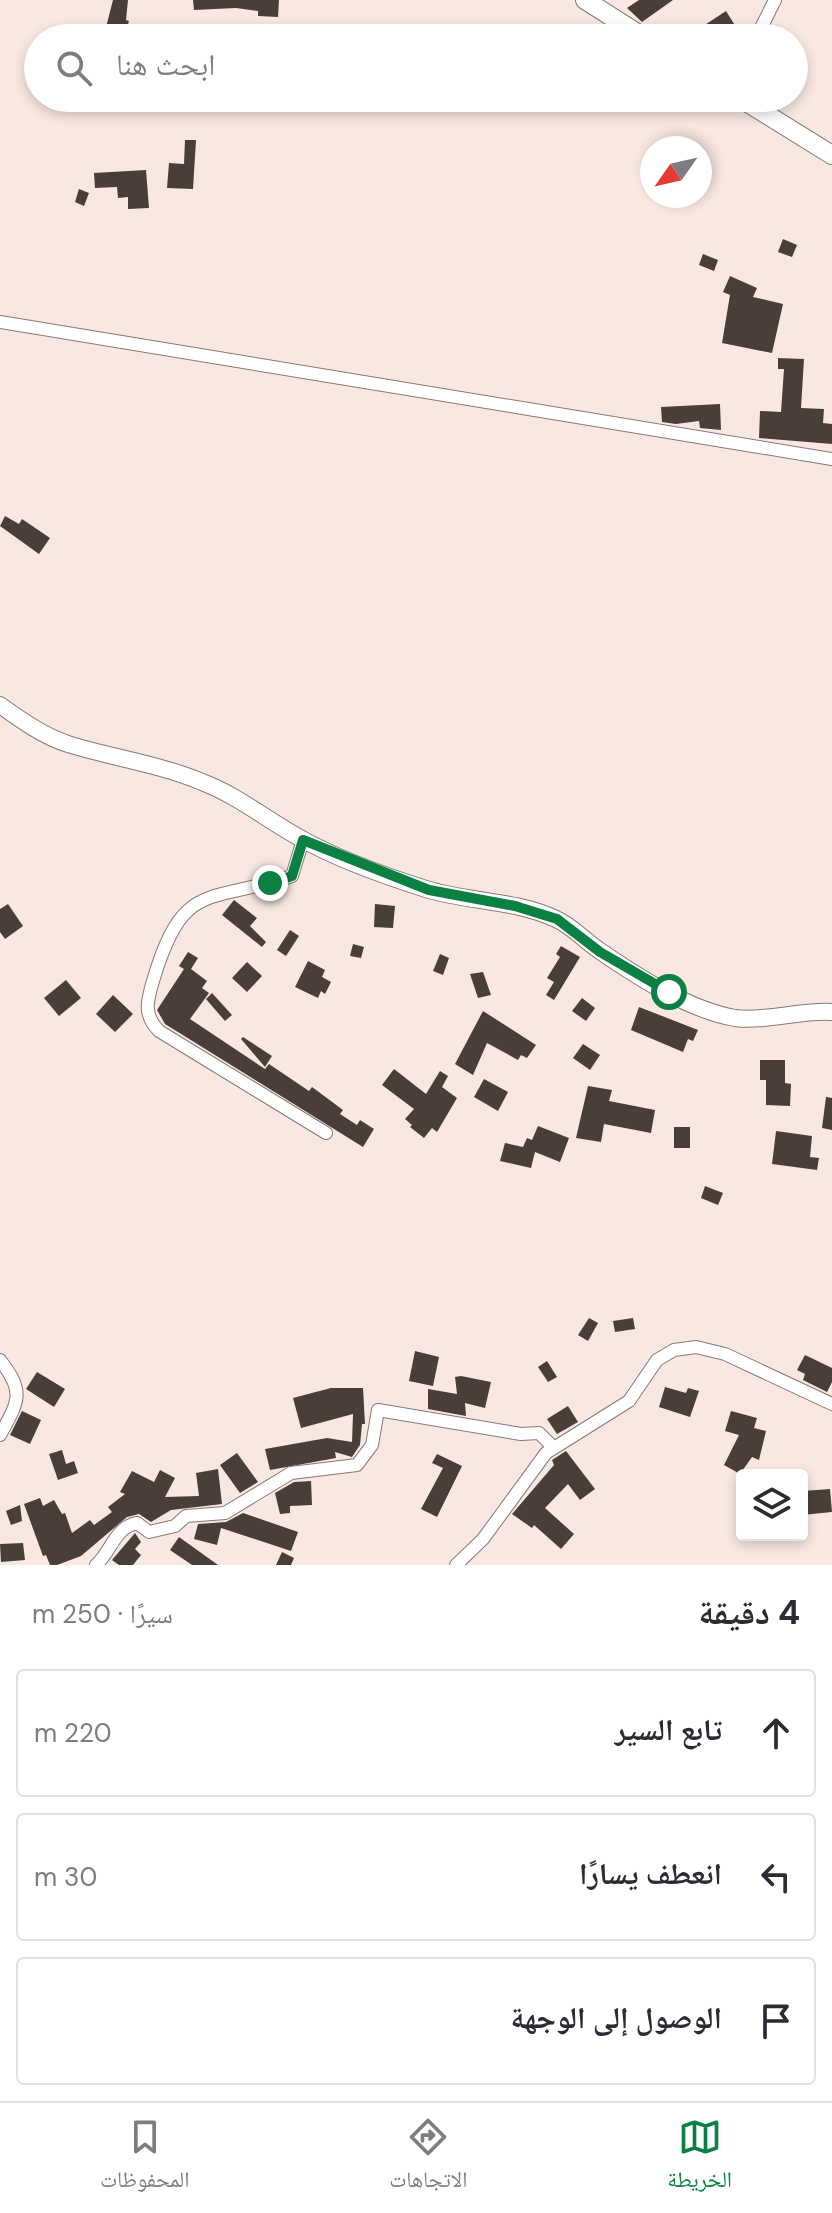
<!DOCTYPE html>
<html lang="ar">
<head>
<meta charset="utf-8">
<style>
	:root { --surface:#fff; --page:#f7f7f7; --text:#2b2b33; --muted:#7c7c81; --line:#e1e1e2; --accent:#0b8043 }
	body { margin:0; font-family:"DM Sans","Noto Naskh Arabic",sans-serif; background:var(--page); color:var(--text); direction:rtl }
	.controls { position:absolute; right:24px; bottom:24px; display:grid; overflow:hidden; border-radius:8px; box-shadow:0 4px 12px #0003 }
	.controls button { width:72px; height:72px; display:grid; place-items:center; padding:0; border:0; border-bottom:2px solid var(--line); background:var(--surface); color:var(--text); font:40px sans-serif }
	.compass { position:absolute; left:640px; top:136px; width:72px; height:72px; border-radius:50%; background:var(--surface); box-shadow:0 4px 12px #0003; rotate:236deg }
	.stop { position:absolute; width:24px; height:24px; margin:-18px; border:6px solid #0b8043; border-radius:50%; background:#fff }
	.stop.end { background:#0b8043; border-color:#fff; box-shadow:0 2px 8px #0008 }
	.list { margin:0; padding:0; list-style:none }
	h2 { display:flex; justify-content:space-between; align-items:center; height:104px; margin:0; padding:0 32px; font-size:34px }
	h2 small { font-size:26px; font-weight:400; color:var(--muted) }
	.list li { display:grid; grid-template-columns:52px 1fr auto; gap:24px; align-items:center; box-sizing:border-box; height:128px; margin:0 16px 16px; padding:0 16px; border:2px solid var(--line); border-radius:8px }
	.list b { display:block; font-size:30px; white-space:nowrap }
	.list em { font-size:26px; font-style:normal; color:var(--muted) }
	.icon { flex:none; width:44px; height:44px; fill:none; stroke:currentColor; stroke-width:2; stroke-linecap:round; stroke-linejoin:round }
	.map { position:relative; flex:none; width:832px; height:1565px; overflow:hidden; direction:ltr }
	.search { position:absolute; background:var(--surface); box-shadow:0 4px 12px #0003; left:24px; right:24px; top:24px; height:88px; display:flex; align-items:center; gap:20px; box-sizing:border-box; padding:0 28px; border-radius:44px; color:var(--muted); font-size:30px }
	.sheet { height:536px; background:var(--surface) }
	nav { display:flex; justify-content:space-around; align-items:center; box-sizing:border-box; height:112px; border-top:2px solid var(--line); background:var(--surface); font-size:22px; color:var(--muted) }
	nav a { display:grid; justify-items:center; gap:4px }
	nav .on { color:var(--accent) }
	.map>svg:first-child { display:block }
</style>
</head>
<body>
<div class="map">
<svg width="832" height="1565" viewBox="0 0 832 1565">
	<rect width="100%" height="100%" fill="#f8e8e1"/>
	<g fill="#4a3e38">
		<polygon points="113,0 128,0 126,20 129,21 124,38 104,35"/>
		<polygon points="193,0 279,0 278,17 258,16 258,11 236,8 194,10"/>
		<polygon points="639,0 673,0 642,22 627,8"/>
		<polygon points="726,11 736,27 718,38 685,38"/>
		<polygon points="185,140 196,140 193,189 167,188 169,163 184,164"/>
		<polygon points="146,170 149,208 128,209 128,197 118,198 117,187 95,188 94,173"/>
		<polygon points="79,189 89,193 84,206 75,202"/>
		<polygon points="783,239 797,245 792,257 778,252"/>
		<polygon points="703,254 718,260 714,271 699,265"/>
		<polygon points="730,276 757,288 753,297 783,304 772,353 722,343 730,295 723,292"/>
		<polygon points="778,358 804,359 801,408 824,409 823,423 832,424 832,444 759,438 760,411 781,412 784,369 778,369"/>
		<polygon points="720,404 721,430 700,428 699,421 676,424 662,422 661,407"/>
		<polygon points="5,516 19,524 22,519 50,538 39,554 0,526"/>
		<polygon points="234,900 257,918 250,926 266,942 262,947 222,915"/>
		<polygon points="8,904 23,926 5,939 0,932 0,909"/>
		<polygon points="375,904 395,906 393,928 374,927"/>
		<polygon points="290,930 299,936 286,956 277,950"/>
		<polygon points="353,944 364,947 361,958 350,956"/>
		<polygon points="561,946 580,957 554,1000 546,995 554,982 547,978 560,957 556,954"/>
		<polygon points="188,952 198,958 191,969 207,981 202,988 209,993 190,1019 265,1069 269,1064 309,1091 312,1087 343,1110 340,1114 357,1125 360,1120 374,1129 363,1147 165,1024 157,1010 184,969 179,966"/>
		<polygon points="440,954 449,958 443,975 433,971"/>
		<polygon points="308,961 325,970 322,977 331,982 325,994 321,991 318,998 295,987"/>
		<polygon points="247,962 262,976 247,992 232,978"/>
		<polygon points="483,972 491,995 478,998 470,974"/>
		<polygon points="66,980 81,998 59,1016 44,998"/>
		<polygon points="212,993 232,1015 225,1021 206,999"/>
		<polygon points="113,995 133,1014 115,1032 96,1014"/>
		<polygon points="582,998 595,1008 586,1021 572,1011"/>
		<polygon points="639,1007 698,1030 693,1041 688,1039 683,1052 631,1030"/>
		<polygon points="483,1011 536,1045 527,1058 521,1055 518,1060 487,1043 473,1075 455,1064"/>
		<polygon points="243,1037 272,1056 265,1067 241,1039"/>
		<polygon points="583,1044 600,1055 590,1070 573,1058"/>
		<polygon points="760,1060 785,1060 785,1083 791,1084 790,1106 766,1105 766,1080 760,1080"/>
		<polygon points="394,1069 426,1094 440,1071 448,1076 442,1087 457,1098 437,1132 432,1128 424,1138 410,1127 412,1125 405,1119 414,1109 382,1085"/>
		<polygon points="484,1079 508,1092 498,1111 474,1097"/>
		<polygon points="588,1086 612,1090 609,1101 655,1110 651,1133 604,1124 601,1142 576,1138"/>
		<polygon points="826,1097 832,1098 832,1130 822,1128"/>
		<polygon points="538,1126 569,1138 560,1162 535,1152 531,1168 500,1161 505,1143 523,1147 527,1138 532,1140"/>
		<rect x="674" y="1127" width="16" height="21"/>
		<polygon points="776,1131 812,1136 810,1157 819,1158 817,1170 772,1164"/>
		<polygon points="705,1186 723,1193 718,1205 701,1198"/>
		<polygon points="589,1318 598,1323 588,1341 578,1335"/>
		<polygon points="633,1318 635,1329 615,1332 613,1321"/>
		<polygon points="415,1351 439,1357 433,1386 409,1381"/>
		<polygon points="805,1355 832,1368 832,1382 827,1392 803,1380 805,1374 797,1370"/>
		<polygon points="547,1361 557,1377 548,1382 538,1367"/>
		<polygon points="37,1372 65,1389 54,1407 26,1389"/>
		<polygon points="461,1376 491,1382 485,1408 465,1403 466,1416 428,1409 428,1389 457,1394 455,1377"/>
		<polygon points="665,1387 686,1393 688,1388 699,1391 690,1417 659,1407"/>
		<polygon points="331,1388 363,1388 365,1424 362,1424 360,1445 352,1457 335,1452 336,1458 270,1470 265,1449 327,1438 352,1442 353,1414 301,1428 293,1398"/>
		<polygon points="568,1406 578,1422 557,1434 547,1419"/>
		<polygon points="22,1411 41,1420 30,1444 10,1435"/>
		<polygon points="731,1411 757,1418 754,1428 766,1431 759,1460 752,1457 740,1474 724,1465 739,1435 725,1431"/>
		<polygon points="62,1450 66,1464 74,1461 78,1473 58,1480 49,1454"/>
		<polygon points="566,1451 595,1489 580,1500 568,1484 545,1508 574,1534 561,1549 534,1525 532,1528 512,1514 554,1465 552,1460"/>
		<polygon points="237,1453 258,1482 240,1493 220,1465"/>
		<polygon points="437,1454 462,1466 437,1517 421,1509 443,1468 432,1463"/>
		<polygon points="218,1469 222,1504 171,1510 151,1522 139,1514 127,1517 81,1556 57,1565 50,1565 46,1555 43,1556 24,1504 40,1498 43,1506 54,1500 62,1514 65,1513 72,1533 90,1520 94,1525 112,1512 108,1507 125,1494 120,1492 132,1471 154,1482 160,1470 175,1478 165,1497 199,1496 196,1473"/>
		<polygon points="311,1481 312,1505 290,1506 290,1513 280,1514 275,1493 294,1482"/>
		<polygon points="830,1489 832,1512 802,1515 803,1491"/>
		<polygon points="20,1505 22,1521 11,1525 6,1511"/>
		<polygon points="243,1513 298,1532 291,1551 221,1528 217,1545 194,1539 198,1524 226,1522"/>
		<polygon points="135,1533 141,1542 135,1549 141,1555 133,1565 119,1565 112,1560"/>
		<polygon points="179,1537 218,1565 192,1565 170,1550"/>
		<polygon points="23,1543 25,1560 1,1562 0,1544"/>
		<polygon points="282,1552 294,1558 291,1565 276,1565"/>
	</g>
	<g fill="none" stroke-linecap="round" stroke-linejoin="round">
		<defs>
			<g id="minor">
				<polyline points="756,38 775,0"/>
				<polyline points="0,322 832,459"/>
				<path d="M303,840L292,876C208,904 183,879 153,981C147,1001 143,1015 159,1031L326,1133"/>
				<path d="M0,1360C25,1392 19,1401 0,1435"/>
				<path d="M96,1565C111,1552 115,1527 137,1523L149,1532L175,1526L186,1516L225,1513L291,1473L357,1465L372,1445L378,1410L521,1434L539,1433L553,1447"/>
				<polyline points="456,1565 483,1539 546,1453 629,1401 657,1360 674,1350 696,1347 725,1354 832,1404"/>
			</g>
			<path id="tertiary" d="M0,705C21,720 43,736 68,744C113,758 159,764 202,782C239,796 268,821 302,839C339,860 385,876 426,889C468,902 516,900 556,919C572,926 585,941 600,951C638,977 689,1010 735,1018C764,1022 801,1010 832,1012"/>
			<g id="secondary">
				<polyline points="585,0 645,38"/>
				<polyline points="740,98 832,155"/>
			</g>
		</defs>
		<use href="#minor" stroke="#867972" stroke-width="14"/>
		<use href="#tertiary" stroke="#867972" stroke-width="18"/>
		<use href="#secondary" stroke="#867972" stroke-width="20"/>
		<use href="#minor" stroke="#fff" stroke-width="12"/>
		<use href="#tertiary" stroke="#fff" stroke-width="16"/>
		<use href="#secondary" stroke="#fff" stroke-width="18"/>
	</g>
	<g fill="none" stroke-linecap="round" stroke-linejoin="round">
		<polyline stroke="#0b8043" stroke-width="10" points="270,883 292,876 303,840 429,890 515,906 557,919 600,952 669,992"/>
	</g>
</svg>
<div class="controls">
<button><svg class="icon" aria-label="layers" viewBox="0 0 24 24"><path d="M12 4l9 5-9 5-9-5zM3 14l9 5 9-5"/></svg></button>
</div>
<svg class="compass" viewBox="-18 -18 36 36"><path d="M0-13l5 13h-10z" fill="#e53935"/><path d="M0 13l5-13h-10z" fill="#7c7c81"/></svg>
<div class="stop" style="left:669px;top:992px"></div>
<div class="stop end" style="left:270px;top:883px"></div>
<div class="search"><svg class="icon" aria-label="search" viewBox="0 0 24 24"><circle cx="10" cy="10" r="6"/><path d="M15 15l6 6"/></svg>ابحث هنا</div>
</div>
<section class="sheet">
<h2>4 دقيقة<small>سيرًا · 250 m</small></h2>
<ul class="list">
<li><svg class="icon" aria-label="ahead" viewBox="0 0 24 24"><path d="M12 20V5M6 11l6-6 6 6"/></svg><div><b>تابع السير</b></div><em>220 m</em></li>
<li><svg class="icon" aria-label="left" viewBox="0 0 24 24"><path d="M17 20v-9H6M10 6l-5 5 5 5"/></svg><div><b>انعطف يسارًا</b></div><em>30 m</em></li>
<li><svg class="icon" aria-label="arrive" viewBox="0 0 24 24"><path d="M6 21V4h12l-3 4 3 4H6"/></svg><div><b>الوصول إلى الوجهة</b></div></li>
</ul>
</section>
<nav>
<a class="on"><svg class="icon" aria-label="map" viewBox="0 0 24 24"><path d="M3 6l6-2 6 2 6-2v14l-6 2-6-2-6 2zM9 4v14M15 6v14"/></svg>الخريطة</a>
<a><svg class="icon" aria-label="directions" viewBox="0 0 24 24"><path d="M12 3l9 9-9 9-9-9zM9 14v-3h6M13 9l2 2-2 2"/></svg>الاتجاهات</a>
<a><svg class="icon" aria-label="saved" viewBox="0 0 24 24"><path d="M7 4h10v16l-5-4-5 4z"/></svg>المحفوظات</a>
</nav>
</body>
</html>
